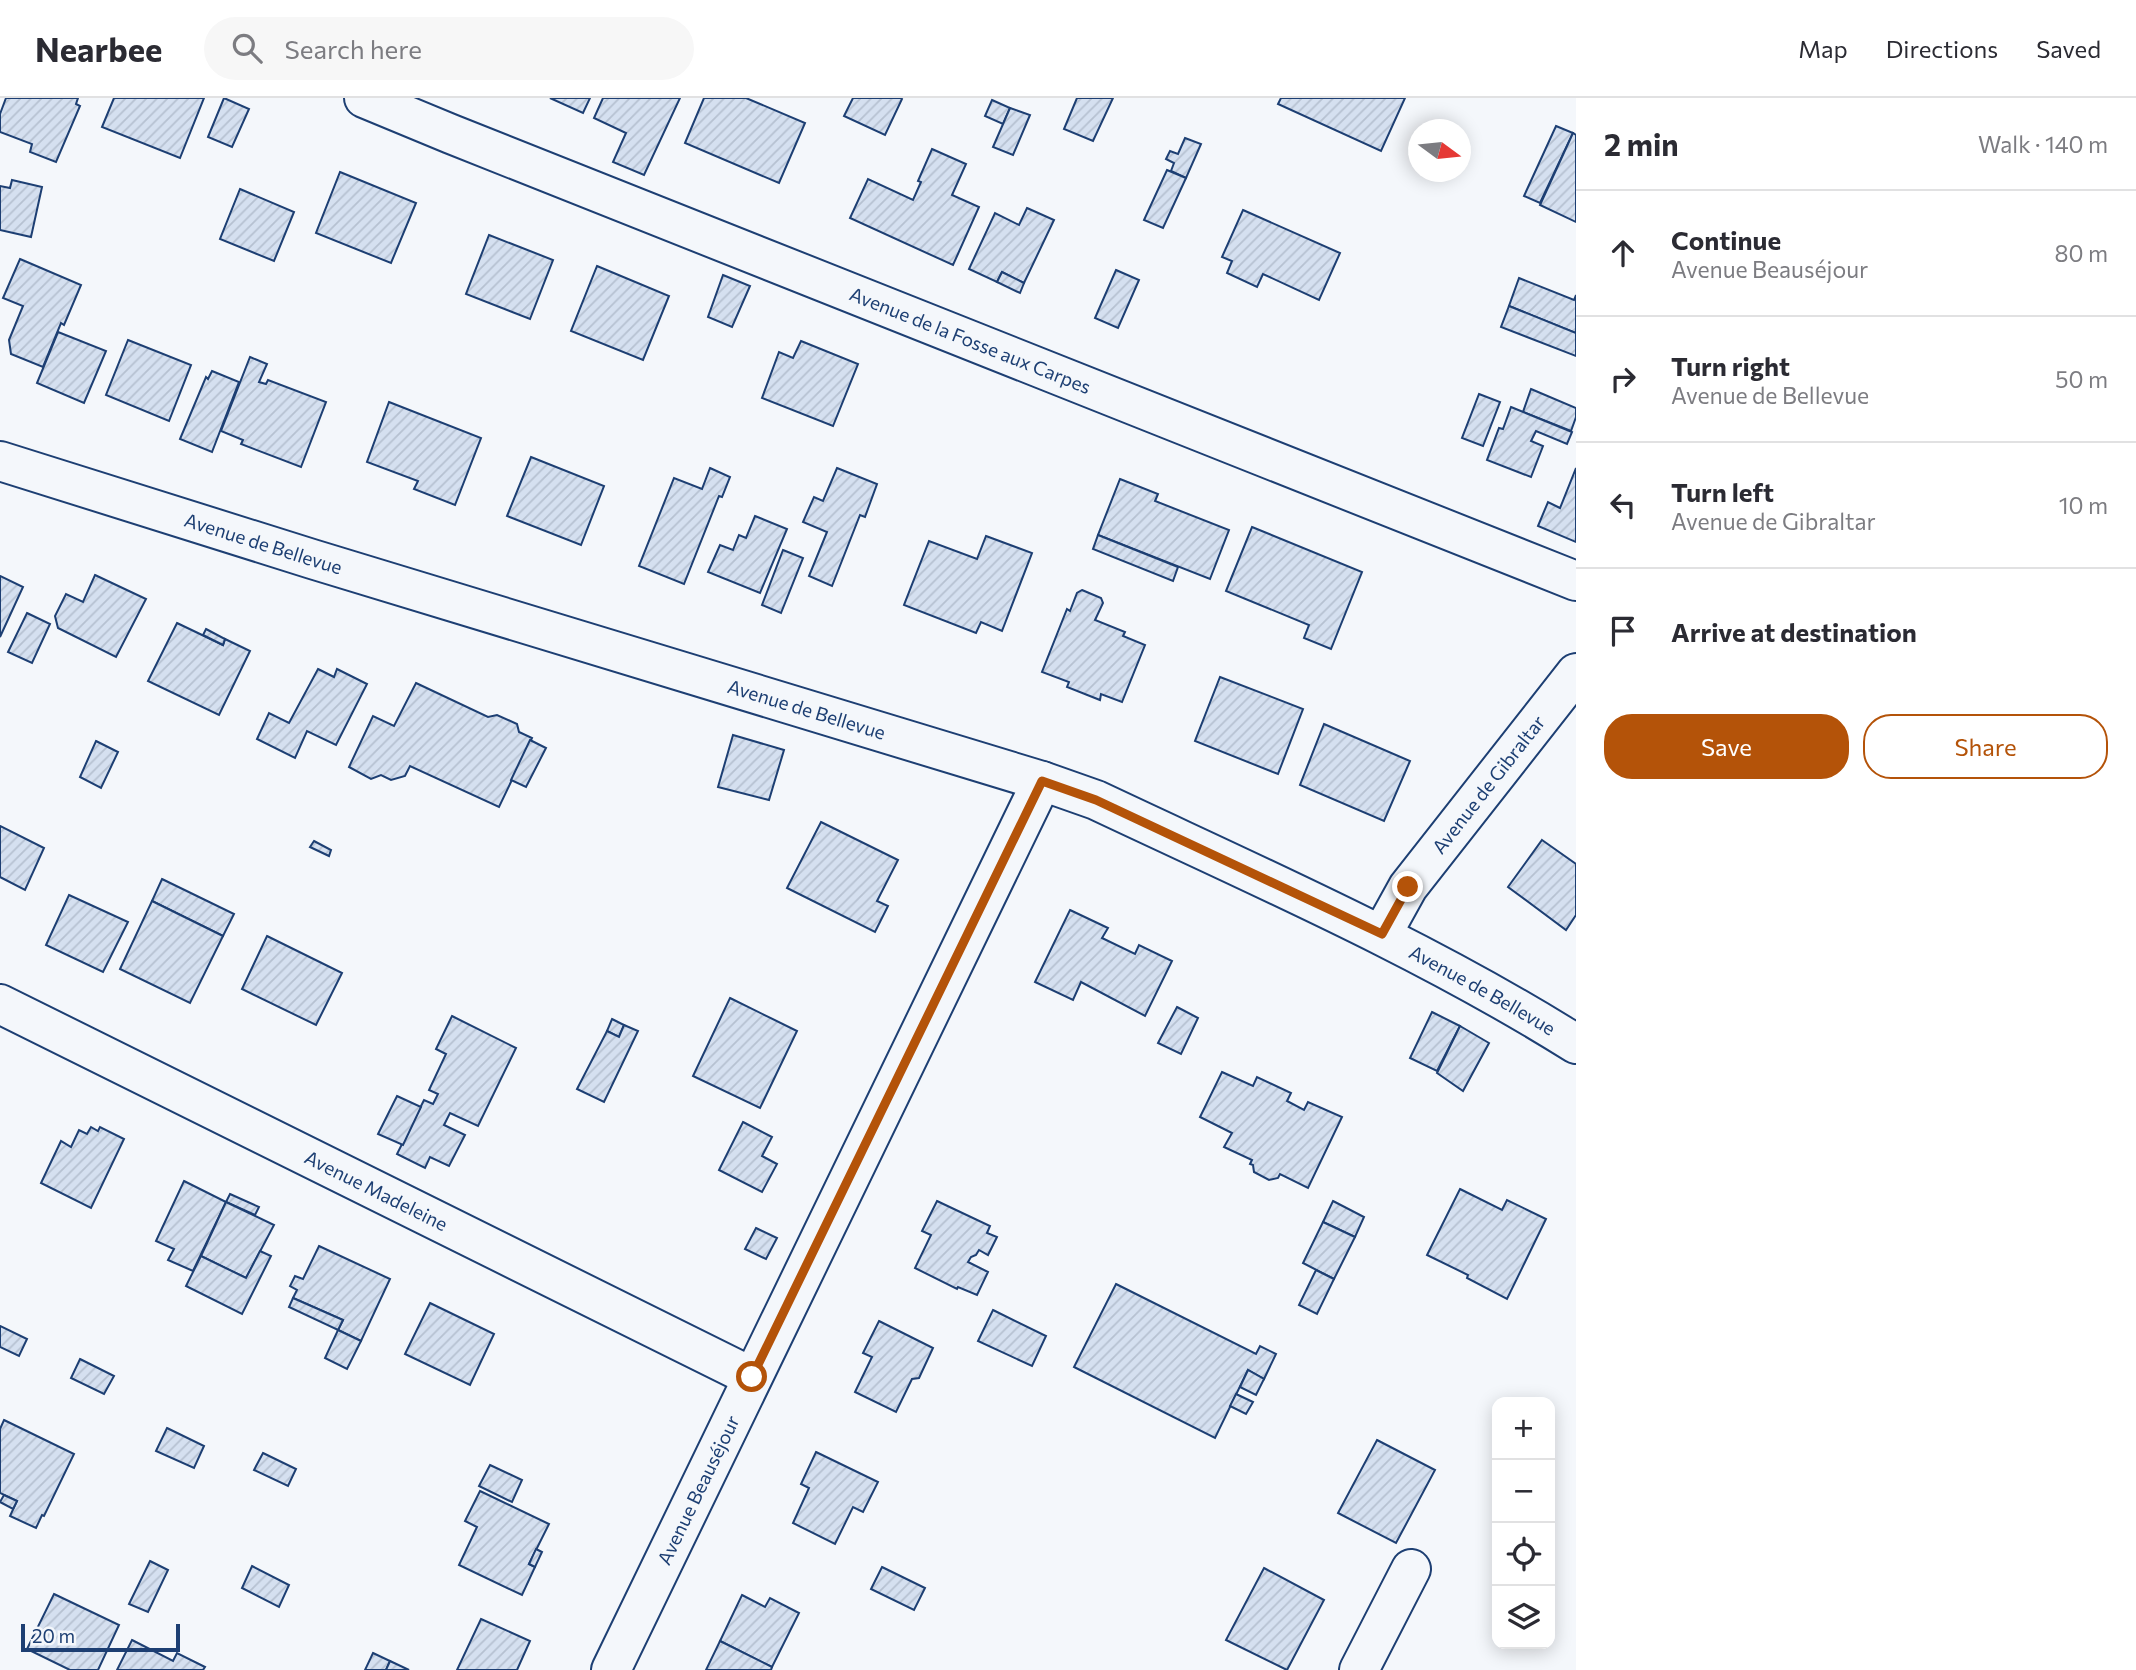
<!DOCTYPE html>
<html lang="en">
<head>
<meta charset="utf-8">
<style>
	:root { --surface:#fff; --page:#f7f7f7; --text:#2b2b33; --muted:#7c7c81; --line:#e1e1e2; --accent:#b45309 }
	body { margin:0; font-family:Commissioner,sans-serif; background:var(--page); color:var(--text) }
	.controls { position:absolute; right:21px; bottom:21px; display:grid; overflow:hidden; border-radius:14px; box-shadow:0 4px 18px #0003 }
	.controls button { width:63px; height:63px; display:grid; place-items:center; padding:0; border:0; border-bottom:2px solid var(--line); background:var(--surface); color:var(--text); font:35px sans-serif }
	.compass { position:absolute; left:1408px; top:21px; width:63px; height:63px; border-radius:50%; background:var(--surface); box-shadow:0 4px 18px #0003; rotate:105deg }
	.scale { position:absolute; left:21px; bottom:18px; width:159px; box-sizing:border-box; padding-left:7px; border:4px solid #1d3f73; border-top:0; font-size:19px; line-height:24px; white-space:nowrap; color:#1d3f73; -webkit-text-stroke:5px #f4f7fb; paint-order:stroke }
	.stop { position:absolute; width:21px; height:21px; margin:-16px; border:5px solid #b45309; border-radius:50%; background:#fff }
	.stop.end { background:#b45309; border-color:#fff; box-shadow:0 2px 7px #0008 }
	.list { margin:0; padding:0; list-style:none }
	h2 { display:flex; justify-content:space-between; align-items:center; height:91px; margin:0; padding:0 28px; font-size:30px }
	h2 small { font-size:23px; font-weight:400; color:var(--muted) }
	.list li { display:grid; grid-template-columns:46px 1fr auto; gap:21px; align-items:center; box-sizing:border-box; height:126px; padding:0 28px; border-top:2px solid var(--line) }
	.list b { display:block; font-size:26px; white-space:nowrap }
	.list p { margin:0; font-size:23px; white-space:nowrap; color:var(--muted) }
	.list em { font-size:23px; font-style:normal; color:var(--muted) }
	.actions { display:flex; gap:14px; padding:21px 28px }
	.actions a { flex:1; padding:16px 0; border:2px solid var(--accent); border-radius:28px; text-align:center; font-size:24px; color:var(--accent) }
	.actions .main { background:var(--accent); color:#fff }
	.icon { flex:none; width:38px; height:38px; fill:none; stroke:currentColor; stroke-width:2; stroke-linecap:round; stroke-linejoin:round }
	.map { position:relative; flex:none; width:1576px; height:1572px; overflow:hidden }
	header { display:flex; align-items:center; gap:42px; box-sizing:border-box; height:98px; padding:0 35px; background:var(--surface); border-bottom:2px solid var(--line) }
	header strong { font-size:33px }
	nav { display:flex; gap:38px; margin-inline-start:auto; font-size:24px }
	.search { width:490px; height:63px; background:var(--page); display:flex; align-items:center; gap:18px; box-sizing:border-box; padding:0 24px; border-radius:38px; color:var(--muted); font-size:26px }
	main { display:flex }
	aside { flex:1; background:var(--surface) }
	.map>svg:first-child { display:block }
</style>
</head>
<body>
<header>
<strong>Nearbee</strong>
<div class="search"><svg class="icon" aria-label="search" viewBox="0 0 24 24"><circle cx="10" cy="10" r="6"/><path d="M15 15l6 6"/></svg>Search here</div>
<nav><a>Map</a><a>Directions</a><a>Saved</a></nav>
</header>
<main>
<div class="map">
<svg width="1576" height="1572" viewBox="0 0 1576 1572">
	<defs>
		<pattern id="building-hatch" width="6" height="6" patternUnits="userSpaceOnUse" patternTransform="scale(1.75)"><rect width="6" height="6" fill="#d5e0f0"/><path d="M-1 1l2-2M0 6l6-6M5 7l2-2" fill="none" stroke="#b6c1d1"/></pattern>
	</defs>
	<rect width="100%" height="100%" fill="#f4f7fb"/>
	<g fill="url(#building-hatch)" stroke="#1d3f73" stroke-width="2">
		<polygon points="6,0 78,0 76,6 80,8 56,64 30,54 32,46 0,34 0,16"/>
		<polygon points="114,0 204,0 180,60 102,29"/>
		<polygon points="224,0 249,11 232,49 208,39"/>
		<polygon points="550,0 590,0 583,15"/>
		<polygon points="603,0 680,0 644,77 613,64 626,35 594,20"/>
		<polygon points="704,0 746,0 805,25 779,85 685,45"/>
		<polygon points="853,0 901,0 902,1 885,37 844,18"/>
		<polygon points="1077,0 1113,0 1093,43 1064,31"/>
		<polygon points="1281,0 1405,0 1381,53 1278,6"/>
		<polygon points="992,2 1010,10 1003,26 985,18"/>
		<polygon points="1010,10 1030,17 1013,57 993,49"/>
		<polygon points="1556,28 1573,35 1540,105 1524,98"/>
		<polygon points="1573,35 1576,37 1576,124 1540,107"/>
		<polygon points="1185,40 1201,46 1186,80 1171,73 1174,65 1166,61 1170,53 1178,56"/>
		<polygon points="932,51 966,66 952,97 979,109 953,167 850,120 868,81 913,102 921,84 918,83"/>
		<polygon points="1167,72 1186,80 1163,130 1144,122"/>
		<polygon points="340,74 416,105 391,165 316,135"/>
		<polygon points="12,82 42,89 31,139 0,132 0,88 10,90"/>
		<polygon points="240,91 294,114 274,163 220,141"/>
		<polygon points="1027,110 1054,122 1024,185 1002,174 997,184 969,171 995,115 1019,127"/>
		<polygon points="1243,112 1340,155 1319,202 1263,176 1257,189 1227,175 1232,163 1222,159"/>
		<polygon points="489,137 553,162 530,221 466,196"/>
		<polygon points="20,161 81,187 64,227 61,225 43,269 11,256 9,242 23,208 3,200"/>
		<polygon points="597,168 669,198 643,262 571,233"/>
		<polygon points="1116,172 1139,182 1118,230 1095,220"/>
		<polygon points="1002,174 1024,185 1020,195 997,184"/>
		<polygon points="723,177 750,188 732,229 708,219"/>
		<polygon points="1519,180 1574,202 1576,197 1576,235 1509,208"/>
		<polygon points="1509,208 1576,235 1576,258 1501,229"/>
		<polygon points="58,234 106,253 84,305 37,285"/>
		<polygon points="128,242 191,267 169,323 106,297"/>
		<polygon points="801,243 858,266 833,328 762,300 779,254 793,260"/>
		<polygon points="250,259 267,266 259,284 266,286 268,282 326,304 301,369 241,346 243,342 221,333"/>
		<polygon points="212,273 239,284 212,354 180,341 206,279 208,281"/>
		<polygon points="1531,291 1576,310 1576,319 1571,333 1523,314"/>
		<polygon points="1479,296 1500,304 1483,348 1462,340"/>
		<polygon points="389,304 481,340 455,407 414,391 418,383 367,364"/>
		<polygon points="1511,309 1572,334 1567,346 1536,333 1531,343 1543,348 1531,379 1487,362 1499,330 1503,331"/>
		<polygon points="531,359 604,388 581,447 507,418"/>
		<polygon points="710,370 730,379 722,399 719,398 684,486 639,468 674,380 702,391"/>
		<polygon points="837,370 877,386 865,419 860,417 832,488 809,478 827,434 803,424 814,399 823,403"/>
		<polygon points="1576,370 1576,444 1538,428 1548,404 1560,410"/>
		<polygon points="1120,381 1158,396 1155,403 1229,432 1210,481 1098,437"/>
		<polygon points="755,418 787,431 760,495 708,474 720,447 733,452 739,437 746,440"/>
		<polygon points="1252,429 1362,474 1331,551 1304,540 1309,527 1226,493"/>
		<polygon points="1098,437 1178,469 1173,483 1093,451"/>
		<polygon points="986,438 1032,455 1002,533 981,524 976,535 904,507 929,443 977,461"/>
		<polygon points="783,452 803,460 781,515 762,507"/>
		<polygon points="95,477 146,501 116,559 58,530 55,518 66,496 83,504"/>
		<polygon points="0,478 23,489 0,539"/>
		<polygon points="1082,492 1101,500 1103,505 1095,522 1125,534 1123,538 1145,547 1122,604 1101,596 1100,602 1067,589 1069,584 1042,574 1067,511 1070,513 1077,495"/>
		<polygon points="27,515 50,526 32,565 8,554"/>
		<polygon points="177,525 223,547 225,541 250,553 219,617 148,583"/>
		<polygon points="206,531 225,541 223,547 203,537"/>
		<polygon points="318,571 334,579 337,571 367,586 336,647 307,633 295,660 257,641 269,615 289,625"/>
		<polygon points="1220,579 1303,611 1278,676 1195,643"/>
		<polygon points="416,585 488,619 497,617 517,626 519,634 532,640 499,709 410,668 405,678 391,682 381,677 371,681 349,669 373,618 394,628"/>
		<polygon points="1324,626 1410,663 1384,723 1300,687"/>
		<polygon points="733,637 784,652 769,702 718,689"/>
		<polygon points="530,642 546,650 526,689 511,682"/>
		<polygon points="96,643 118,654 101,690 80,679"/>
		<polygon points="821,724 898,762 877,803 888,808 875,834 787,790"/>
		<polygon points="0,728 44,750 25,792 0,779"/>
		<polygon points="1542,742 1576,766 1576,817 1566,832 1508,789"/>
		<polygon points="314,743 331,752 329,758 310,749"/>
		<polygon points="162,781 234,816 223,838 152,803"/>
		<polygon points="69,797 128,824 103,874 46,847"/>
		<polygon points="152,803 223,838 190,905 120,871"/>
		<polygon points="1070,812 1108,830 1102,840 1135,856 1139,847 1172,863 1145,918 1081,884 1073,902 1035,884"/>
		<polygon points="267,838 342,875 316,927 242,891"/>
		<polygon points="730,900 797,933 760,1010 693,978"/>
		<polygon points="1177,909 1198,920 1181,956 1158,945"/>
		<polygon points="1432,914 1460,928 1437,973 1410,960"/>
		<polygon points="452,918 516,950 478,1028 450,1015 444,1027 465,1037 449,1068 430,1059 425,1070 397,1056 424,1002 433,1006 438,996 429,992 446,956 436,951"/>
		<polygon points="612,921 624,927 619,939 607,933"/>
		<polygon points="624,927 638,933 604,1004 577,991 607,933 619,939"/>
		<polygon points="1460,928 1489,945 1463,993 1437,975"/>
		<polygon points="1222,974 1253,988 1257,979 1291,995 1287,1003 1304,1012 1308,1004 1342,1019 1308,1090 1280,1076 1278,1080 1269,1082 1254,1074 1253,1067 1250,1066 1252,1062 1224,1049 1232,1035 1200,1019"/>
		<polygon points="397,998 421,1009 403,1047 378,1036"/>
		<polygon points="743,1024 772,1039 762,1058 777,1066 762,1094 719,1072"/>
		<polygon points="91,1029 98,1033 100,1029 124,1041 91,1110 41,1085 61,1043 71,1049 79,1032 87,1036"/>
		<polygon points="184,1083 226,1104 193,1173 168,1162 174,1151 156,1143"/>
		<polygon points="1460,1091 1502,1112 1507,1102 1546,1121 1507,1201 1467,1180 1468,1177 1427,1157"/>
		<polygon points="230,1096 259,1109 255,1117 226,1104"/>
		<polygon points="937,1103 990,1128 987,1135 997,1139 988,1157 979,1152 976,1157 971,1159 968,1164 988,1174 977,1197 958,1189 957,1191 915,1170 931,1137 922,1133"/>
		<polygon points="1333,1103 1364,1119 1355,1139 1323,1124"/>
		<polygon points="226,1104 274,1127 246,1180 201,1158"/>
		<polygon points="1323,1124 1355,1139 1334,1181 1303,1165"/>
		<polygon points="756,1130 777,1140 766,1161 745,1151"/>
		<polygon points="319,1148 390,1181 361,1243 338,1232 343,1222 293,1200 297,1192 290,1188 295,1178 303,1181"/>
		<polygon points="260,1153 271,1158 242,1216 186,1188 201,1158 246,1180"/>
		<polygon points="1316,1172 1334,1181 1317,1216 1299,1207"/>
		<polygon points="1116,1186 1256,1256 1260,1248 1276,1256 1264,1281 1248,1272 1215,1340 1074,1269"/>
		<polygon points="293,1200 343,1222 338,1232 289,1209"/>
		<polygon points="430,1205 494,1236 470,1287 405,1256"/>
		<polygon points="993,1212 1046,1238 1032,1268 978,1243"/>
		<polygon points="879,1223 933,1250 919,1280 912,1281 896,1314 855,1294 872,1259 863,1255"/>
		<polygon points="0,1228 27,1241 19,1258 0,1249"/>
		<polygon points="338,1232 361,1243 347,1271 325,1260"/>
		<polygon points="80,1261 114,1278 104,1296 71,1280"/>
		<polygon points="1248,1272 1264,1281 1256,1297 1240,1289"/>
		<polygon points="1236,1296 1253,1304 1246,1316 1230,1308"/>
		<polygon points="4,1322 74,1356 44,1418 42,1417 36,1430 10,1418 17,1403 0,1395 0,1331"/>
		<polygon points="167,1330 204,1348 194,1370 156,1353"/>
		<polygon points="1377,1342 1435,1372 1396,1445 1338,1415"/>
		<polygon points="816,1354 878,1384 863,1414 853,1409 835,1446 793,1425 809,1390 801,1386"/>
		<polygon points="263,1355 296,1371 288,1388 254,1372"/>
		<polygon points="490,1367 522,1382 512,1404 479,1388"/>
		<polygon points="480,1393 549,1426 529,1466 535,1469 522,1497 459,1467 477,1429 465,1423"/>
		<polygon points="4,1397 17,1403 13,1411 0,1404"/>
		<polygon points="536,1451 542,1454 535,1469 529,1466"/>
		<polygon points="150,1463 168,1472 148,1514 129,1506"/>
		<polygon points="252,1468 289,1487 279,1509 242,1490"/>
		<polygon points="882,1469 925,1490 914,1512 871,1491"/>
		<polygon points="1264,1470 1324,1502 1287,1572 1226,1542"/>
		<polygon points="54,1496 119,1527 98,1572 70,1572 27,1551"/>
		<polygon points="742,1497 765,1509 770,1500 799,1515 772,1569 720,1543"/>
		<polygon points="481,1521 530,1543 517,1572 457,1572"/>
		<polygon points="132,1542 173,1563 177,1555 205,1569 203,1572 117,1572"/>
		<polygon points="720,1543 772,1569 771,1572 706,1572"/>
		<polygon points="373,1555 390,1563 386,1572 365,1572"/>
		<polygon points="390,1563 409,1572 386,1572"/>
	</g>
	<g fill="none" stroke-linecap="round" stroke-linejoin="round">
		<defs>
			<g id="minor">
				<path id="s1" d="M364,0L451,36L1576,483"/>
				<path id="s2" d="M0,363L312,461L1042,683L1096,702C1259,779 1423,850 1576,946"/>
				<path id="s3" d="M1382,836L1408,789L1576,575"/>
				<path id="s4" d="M0,906L752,1279"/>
				<path id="s5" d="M611,1572L1042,683"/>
				<polyline points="1359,1572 1411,1471"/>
			</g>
		</defs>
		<use href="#minor" stroke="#1d3f73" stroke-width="42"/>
		<use href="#minor" stroke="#f4f7fb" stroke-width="38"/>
	</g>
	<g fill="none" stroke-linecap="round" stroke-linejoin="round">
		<polyline stroke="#b45309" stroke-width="9" points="752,1279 1042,683 1096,702 1382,836 1408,789"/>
	</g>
	<g text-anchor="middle" stroke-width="5" stroke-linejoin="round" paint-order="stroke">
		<g font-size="19" fill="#1d3f73" stroke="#f4f7fb">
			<text dy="7" stroke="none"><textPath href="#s1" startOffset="653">Avenue de la Fosse aux Carpes</textPath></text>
			<text dy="7" stroke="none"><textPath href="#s2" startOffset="276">Avenue de Bellevue</textPath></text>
			<text dy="7" stroke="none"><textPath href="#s2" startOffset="844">Avenue de Bellevue</textPath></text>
			<text dy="7" stroke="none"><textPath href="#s3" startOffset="184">Avenue de Gibraltar</textPath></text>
			<text dy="7" stroke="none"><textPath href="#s2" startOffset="1578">Avenue de Bellevue</textPath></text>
			<text dy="7" stroke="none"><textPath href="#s4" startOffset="420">Avenue Madeleine</textPath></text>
			<text dy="7" stroke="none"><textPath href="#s5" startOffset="200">Avenue Beauséjour</textPath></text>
		</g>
	</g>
</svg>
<div class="controls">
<button>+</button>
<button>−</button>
<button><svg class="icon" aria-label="locate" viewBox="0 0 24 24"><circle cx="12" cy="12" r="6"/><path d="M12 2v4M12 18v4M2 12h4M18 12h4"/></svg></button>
<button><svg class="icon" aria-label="layers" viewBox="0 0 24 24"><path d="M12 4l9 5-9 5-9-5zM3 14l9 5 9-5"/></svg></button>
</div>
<svg class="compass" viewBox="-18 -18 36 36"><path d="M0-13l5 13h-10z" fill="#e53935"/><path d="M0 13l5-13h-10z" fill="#7c7c81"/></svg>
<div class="scale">20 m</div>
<div class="stop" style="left:752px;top:1279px"></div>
<div class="stop end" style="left:1408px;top:789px"></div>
</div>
<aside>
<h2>2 min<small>Walk · 140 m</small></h2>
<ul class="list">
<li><svg class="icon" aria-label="ahead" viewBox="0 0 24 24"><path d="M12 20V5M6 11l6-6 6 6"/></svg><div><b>Continue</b><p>Avenue Beauséjour</p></div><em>80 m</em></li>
<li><svg class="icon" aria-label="right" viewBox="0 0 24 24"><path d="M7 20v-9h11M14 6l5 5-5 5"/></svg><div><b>Turn right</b><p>Avenue de Bellevue</p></div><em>50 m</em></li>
<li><svg class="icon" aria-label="left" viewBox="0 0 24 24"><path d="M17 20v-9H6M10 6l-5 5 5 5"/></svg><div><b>Turn left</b><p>Avenue de Gibraltar</p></div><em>10 m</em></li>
<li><svg class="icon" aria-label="arrive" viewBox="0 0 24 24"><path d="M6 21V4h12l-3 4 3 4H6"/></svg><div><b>Arrive at destination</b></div></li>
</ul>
<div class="actions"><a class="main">Save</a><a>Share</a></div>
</aside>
</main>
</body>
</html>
